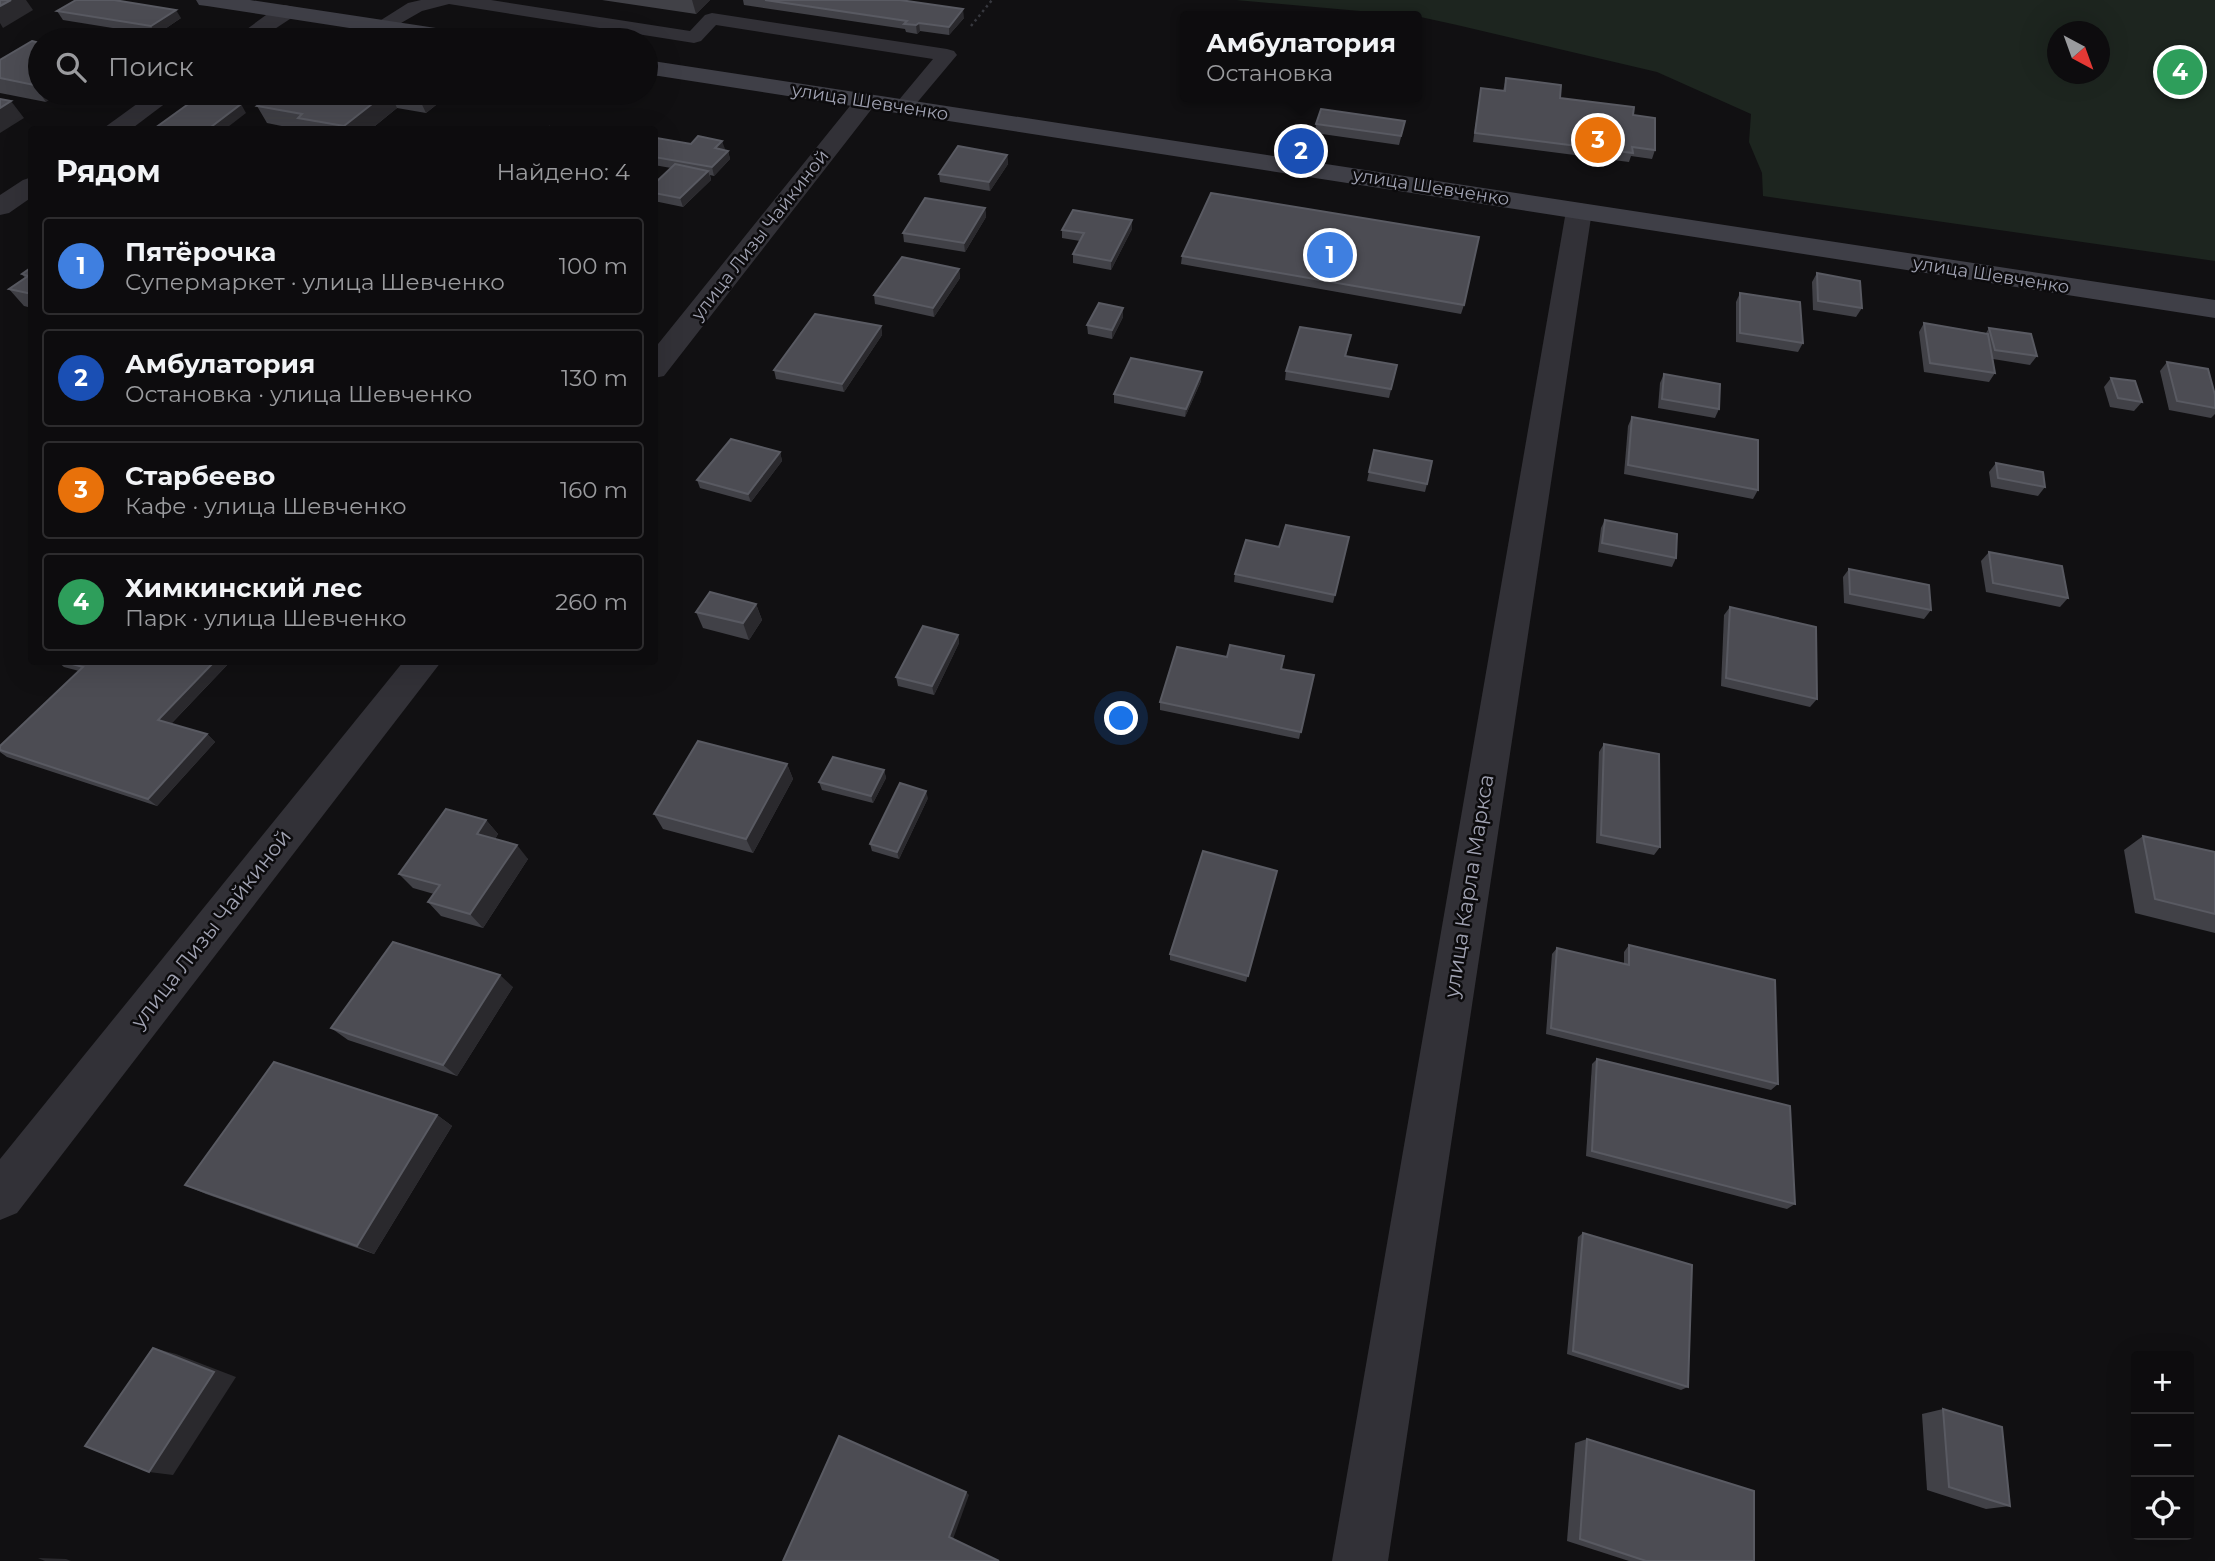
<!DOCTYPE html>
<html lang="ru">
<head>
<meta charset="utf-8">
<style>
	:root { --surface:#0d0c0e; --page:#161517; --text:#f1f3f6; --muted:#9a9b9e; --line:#2d2c2e; --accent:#0b8043 }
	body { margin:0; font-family:Montserrat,sans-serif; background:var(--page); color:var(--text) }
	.controls { position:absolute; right:21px; bottom:21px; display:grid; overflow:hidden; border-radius:7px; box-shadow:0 7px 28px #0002 }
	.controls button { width:63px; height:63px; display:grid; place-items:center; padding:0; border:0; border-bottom:2px solid var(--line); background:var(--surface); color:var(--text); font:35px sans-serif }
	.compass { position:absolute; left:2047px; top:21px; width:63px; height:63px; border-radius:50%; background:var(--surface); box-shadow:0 7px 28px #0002; rotate:139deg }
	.you { position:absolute; left:1122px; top:719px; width:24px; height:24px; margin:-18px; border:5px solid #fff; border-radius:50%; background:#1a73e8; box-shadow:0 0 0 10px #1a73e833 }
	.badge { display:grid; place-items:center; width:46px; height:46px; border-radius:50%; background:var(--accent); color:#fff; font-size:23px; font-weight:700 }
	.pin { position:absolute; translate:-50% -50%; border:4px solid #fff; box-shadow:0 2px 7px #0006 }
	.popup { position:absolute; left:1180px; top:11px; width:242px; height:91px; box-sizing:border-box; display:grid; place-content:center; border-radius:7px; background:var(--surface); filter:drop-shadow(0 2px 5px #0005); font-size:23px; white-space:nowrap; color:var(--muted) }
	.popup b { font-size:26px; color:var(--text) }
	.popup::after { content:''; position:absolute; left:50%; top:100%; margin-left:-14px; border:14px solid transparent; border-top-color:var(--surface) }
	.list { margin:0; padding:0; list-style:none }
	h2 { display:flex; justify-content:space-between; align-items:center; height:91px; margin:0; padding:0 28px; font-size:30px }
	h2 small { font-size:23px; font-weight:400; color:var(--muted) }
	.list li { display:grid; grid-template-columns:46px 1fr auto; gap:21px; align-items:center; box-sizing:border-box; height:98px; margin:0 14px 14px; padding:0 14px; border:2px solid var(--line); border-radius:7px }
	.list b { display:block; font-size:26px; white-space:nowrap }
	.list p { margin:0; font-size:23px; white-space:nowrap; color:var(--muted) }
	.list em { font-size:23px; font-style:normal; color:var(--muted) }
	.icon { flex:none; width:38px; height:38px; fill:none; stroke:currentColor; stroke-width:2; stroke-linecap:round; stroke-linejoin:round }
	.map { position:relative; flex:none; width:2215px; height:1561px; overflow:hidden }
	.search { position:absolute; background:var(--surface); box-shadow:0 7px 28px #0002; left:28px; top:28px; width:630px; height:77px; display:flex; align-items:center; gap:18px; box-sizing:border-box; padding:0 24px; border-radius:38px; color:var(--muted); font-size:26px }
	.panel { position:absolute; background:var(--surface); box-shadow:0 7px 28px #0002; left:28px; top:126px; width:630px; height:539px; border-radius:7px }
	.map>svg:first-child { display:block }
</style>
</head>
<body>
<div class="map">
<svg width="2215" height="1561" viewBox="0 0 2215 1561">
	<rect width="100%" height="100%" fill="#111012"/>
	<path fill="#1d251f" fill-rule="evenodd" d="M1236,0H2215V261L1763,196L1762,173L1749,142L1751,114L1657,72L1457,25L1416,16ZM2058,32H2100V74H2058Z"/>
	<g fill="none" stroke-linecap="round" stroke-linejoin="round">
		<polyline stroke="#37383e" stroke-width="2.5" stroke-dasharray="2.5 3.5" stroke-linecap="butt" points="971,26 992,0"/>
		<polygon fill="#323137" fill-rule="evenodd" points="421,0 491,0 690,31 705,15 712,13 947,49 954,51 957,55 910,111 896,111 893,107 933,59 716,25 701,41 694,43 449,4 422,11 387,31 373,31 370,27 408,3"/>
		<g fill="#323137" fill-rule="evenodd">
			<polygon points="285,5 293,7 296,12 293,17 258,40 232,40 277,7"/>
			<polygon points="152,93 179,93 130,130 101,130"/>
			<polygon points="32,177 32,197 9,213 0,215 0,195 23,180"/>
			<polygon points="1579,203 1588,205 1592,211 1388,1561 1332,1561 1566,211 1570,205"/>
		</g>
		<g fill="#323137" fill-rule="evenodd">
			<polygon points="866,94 874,96 878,101 874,106 664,376 654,378 654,349 858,96"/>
			<polygon points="403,662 441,662 17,1213 0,1220 0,1159"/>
		</g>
		<g fill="#3f3f47" fill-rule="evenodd">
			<polygon points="196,0 250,0 469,33 477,35 480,40 427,40 207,6 199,5"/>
			<polygon points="646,60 2215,300 2215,318 646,74"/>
		</g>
	</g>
	<g fill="#414147">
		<polygon points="602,0 710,0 696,14"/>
		<polygon points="743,0 900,0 964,18 949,35 920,31 917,34 906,32 905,29 744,5"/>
		<polygon points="57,11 181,18 156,35 63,20"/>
		<polygon points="32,41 46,102 0,93 0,60"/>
		<polygon points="1506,78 1560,98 1633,115 1655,150 1652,159 1631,156 1629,162 1473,142 1481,88 1503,91"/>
		<polygon points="213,93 270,93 255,104 216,97"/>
		<polygon points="276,93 451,93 426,113 397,108 370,130 301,130 267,123 257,106"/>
		<polygon points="1316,124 1403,130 1399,145 1315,133"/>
		<polygon points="654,141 691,144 722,141 724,150 728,151 730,159 714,176 710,175 711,180 683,207 654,201 654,184 671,168 654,165"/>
		<polygon points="1007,155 1008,164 990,191 940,182 939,174"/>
		<polygon points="985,208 986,217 965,252 904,242 903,233"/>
		<polygon points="1132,229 1111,270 1073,263 1073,254 1080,241 1062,238 1062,230"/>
		<polygon points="1182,256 1464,305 1461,314 1181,264"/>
		<polygon points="32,267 32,308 24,306 9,289 25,278 22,274"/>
		<polygon points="959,269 960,278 934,317 875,304 874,295"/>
		<polygon points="1817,273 1862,308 1856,317 1813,310 1812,282"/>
		<polygon points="1740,293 1803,343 1798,352 1736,342 1736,302"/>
		<polygon points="1123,308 1123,317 1112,339 1088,334 1087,325"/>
		<polygon points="1924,323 1986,333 1989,328 2037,356 2030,365 1993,359 1995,373 1989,382 1924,372 1919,332"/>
		<polygon points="881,326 882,335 844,392 776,379 774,370"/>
		<polygon points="1349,344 1346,356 1397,365 1389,398 1285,380 1286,371"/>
		<polygon points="2167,362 2215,408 2215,414 2211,418 2169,410 2160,371"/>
		<polygon points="1664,374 1719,409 1715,418 1658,408 1660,383"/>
		<polygon points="2111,378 2142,402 2134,411 2110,407 2104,387"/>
		<polygon points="1201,381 1185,417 1114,403 1114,394"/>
		<polygon points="1632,417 1758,490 1753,499 1624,474 1628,426"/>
		<polygon points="1374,450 1427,484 1425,492 1367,481"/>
		<polygon points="780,452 782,461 751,502 700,488 697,480"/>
		<polygon points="1996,463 2045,487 2038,496 1991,487 1989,472"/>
		<polygon points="1605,520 1676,558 1672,567 1598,552 1601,528"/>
		<polygon points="1349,537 1333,603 1234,582 1235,574 1279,547"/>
		<polygon points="1989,552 2068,598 2060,607 1986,592 1981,561"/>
		<polygon points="1849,569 1931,610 1924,619 1844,603 1843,577"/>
		<polygon points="756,604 762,620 749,640 703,628 696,612"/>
		<polygon points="1730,607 1817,699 1810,707 1721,686 1724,615"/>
		<polygon points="958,635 959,643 934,695 898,686 896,677"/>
		<polygon points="58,662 230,662 171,724 207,734 215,742 157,806 7,757 0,752 0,746 79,671 64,667"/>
		<polygon points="1314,675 1299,739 1160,710 1160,702"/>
		<polygon points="1604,744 1660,847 1654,855 1596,843 1599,752"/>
		<polygon points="787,764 793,779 753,853 663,829 654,814"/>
		<polygon points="884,770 886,778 873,803 822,790 819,782"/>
		<polygon points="928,798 899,859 872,851 870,844"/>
		<polygon points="486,820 498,834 495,839 528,859 483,928 441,916 428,902 434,894 413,888 399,874"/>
		<polygon points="2143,836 2215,852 2215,933 2135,913 2124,850"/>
		<polygon points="1277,871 1246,982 1170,960 1170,954"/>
		<polygon points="1629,945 1778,1084 1771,1090 1546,1034 1552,954 1557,948 1624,964 1624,952"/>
		<polygon points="513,987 457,1076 348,1040 331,1028"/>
		<polygon points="1597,1059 1795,1204 1787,1209 1586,1156 1592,1064"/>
		<polygon points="437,1115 452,1126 374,1254 206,1194 185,1185"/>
		<polygon points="1583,1233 1688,1387 1681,1390 1567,1354 1578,1237"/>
		<polygon points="1943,1409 2010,1506 1986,1509 1927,1490 1922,1414"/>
		<polygon points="1587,1439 1754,1561 1629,1561 1567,1541 1575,1443"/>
	</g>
	<g fill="#2a292d">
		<polygon points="3,0 26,0 33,10 3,28 0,23 0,6"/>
		<polygon points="692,0 710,0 696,14"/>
		<polygon points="963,9 964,18 949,35 949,27"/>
		<polygon points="176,10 181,18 156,35 151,26"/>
		<polygon points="919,23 920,31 917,34 916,25"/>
		<polygon points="40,81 40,93 60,93 46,102 34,85"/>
		<polygon points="254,93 270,93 255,104 250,95"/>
		<polygon points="386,93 390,93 397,108 370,130 346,130 344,126"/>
		<polygon points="422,93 451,93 426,113 418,96"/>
		<polygon points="11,101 24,118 0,133 0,108"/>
		<polygon points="241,104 246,113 224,130 207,130"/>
		<polygon points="722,141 725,149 717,157 715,148"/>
		<polygon points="728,151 730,159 714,176 712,167"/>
		<polygon points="1007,155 1008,164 990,191 989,182"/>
		<polygon points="708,171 711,180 683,207 680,198"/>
		<polygon points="985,208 986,217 965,252 964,243"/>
		<polygon points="1132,220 1132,229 1111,270 1111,261"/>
		<polygon points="959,269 960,278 934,317 933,308"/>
		<polygon points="1123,308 1123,317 1112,339 1112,330"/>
		<polygon points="881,326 882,335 844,392 842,384"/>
		<polygon points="1202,372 1201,381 1185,417 1186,409"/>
		<polygon points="780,452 782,461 751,502 748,494"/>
		<polygon points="756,604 762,620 749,640 743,623"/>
		<polygon points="958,635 959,643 934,695 932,686"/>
		<polygon points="214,662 230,662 167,728 158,720"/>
		<polygon points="207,734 215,742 157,806 148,799"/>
		<polygon points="787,764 793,779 753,853 746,839"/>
		<polygon points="884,770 886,778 873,803 871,796"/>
		<polygon points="926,791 928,798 899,859 897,852"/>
		<polygon points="486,820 498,834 489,848 477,834"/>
		<polygon points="517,845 528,859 483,928 470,914"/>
		<polygon points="500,975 513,987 457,1076 443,1065"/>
		<polygon points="437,1115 452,1126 374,1254 357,1246"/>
		<polygon points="153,1348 176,1354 236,1377 173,1475 149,1472"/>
		<polygon points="966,1492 969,1495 953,1539 949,1537"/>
		<polygon points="38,1558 66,1559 71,1561 45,1561"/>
	</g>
	<g fill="#4c4c53" stroke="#595a62" stroke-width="2">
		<polygon points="0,0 11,0 0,6"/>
		<polygon points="76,0 114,0 176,10 151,26 57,11"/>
		<polygon points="765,0 900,0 963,9 949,27 919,23 916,25 904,24 907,21"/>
		<polygon points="32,41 40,43 40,81 34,85 0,78 0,60"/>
		<polygon points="1506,78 1561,85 1560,98 1634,107 1633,115 1655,118 1655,150 1632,147 1633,153 1475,133 1481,88 1505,91"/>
		<polygon points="237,93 254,93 250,95"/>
		<polygon points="276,93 386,93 344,126 298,118 302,114 257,106"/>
		<polygon points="401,93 422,93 418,96"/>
		<polygon points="198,97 241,104 207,130 163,130 155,128"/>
		<polygon points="0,99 11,101 0,108"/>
		<polygon points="1321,109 1405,121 1401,136 1316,124"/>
		<polygon points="550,127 563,130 548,130"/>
		<polygon points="698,136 722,141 715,148 728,151 712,167 654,157 654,141 657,138 691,144"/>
		<polygon points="958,146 1007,155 989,182 939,174"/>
		<polygon points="675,164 708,171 680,198 654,193 654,184"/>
		<polygon points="1211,193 1479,237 1464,305 1182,256"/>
		<polygon points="925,198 985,208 964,243 903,233"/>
		<polygon points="1073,210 1132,220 1111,261 1073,254 1084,233 1062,230"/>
		<polygon points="902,257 959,269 933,308 874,295"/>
		<polygon points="32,267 32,294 9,289 28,276 22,274"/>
		<polygon points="1817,273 1860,281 1862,308 1818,301"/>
		<polygon points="1740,293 1800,302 1803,343 1740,333"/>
		<polygon points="1099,303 1123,308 1112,330 1087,325"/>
		<polygon points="815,314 881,326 842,384 774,370"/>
		<polygon points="1924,323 1988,334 1995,373 1930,363"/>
		<polygon points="1300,327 1351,335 1345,356 1397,365 1391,389 1286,371"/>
		<polygon points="1989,328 2031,334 2037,356 1995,350"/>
		<polygon points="1131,358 1202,372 1186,409 1114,394"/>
		<polygon points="2167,362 2208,369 2215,395 2215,408 2177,401"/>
		<polygon points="1664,374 1720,384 1719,409 1662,399"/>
		<polygon points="2111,378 2135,381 2142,402 2118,398"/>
		<polygon points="1632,417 1758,440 1758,490 1628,465"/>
		<polygon points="731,439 780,452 748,494 697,480"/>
		<polygon points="1374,450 1432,461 1427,484 1369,472"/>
		<polygon points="1996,463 2043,472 2045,487 1998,478"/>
		<polygon points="1605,520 1677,534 1676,558 1602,543"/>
		<polygon points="1286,525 1349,537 1335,595 1235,574 1246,540 1279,547"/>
		<polygon points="1989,552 2062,566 2068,598 1993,583"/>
		<polygon points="1849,569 1929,585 1931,610 1850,594"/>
		<polygon points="710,592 756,604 743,623 696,612"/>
		<polygon points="1730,607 1816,627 1817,699 1726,678"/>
		<polygon points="923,626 958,635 932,686 896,677"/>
		<polygon points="1230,645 1284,656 1281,669 1314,675 1301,732 1160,702 1177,647 1227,657"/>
		<polygon points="65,662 214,662 158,720 207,734 148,799 0,750 0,746 83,667"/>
		<polygon points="698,741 787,764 746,839 654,814"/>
		<polygon points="1604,744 1659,754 1660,847 1601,835"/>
		<polygon points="833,757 884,770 871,796 819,782"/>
		<polygon points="900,783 926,791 897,852 870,844"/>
		<polygon points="446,809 486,820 477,834 517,845 470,914 428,902 440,885 399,874"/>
		<polygon points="2143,836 2215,852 2215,914 2155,899"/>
		<polygon points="1203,851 1277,871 1248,976 1170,954"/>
		<polygon points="393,942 500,975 443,1065 331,1028"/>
		<polygon points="1629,945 1775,980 1778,1084 1551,1028 1557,948 1629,965"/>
		<polygon points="1597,1059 1790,1106 1795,1204 1592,1151"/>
		<polygon points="274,1062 437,1115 357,1246 185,1185"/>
		<polygon points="1583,1233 1692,1265 1688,1387 1573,1351"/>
		<polygon points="153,1348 214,1372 149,1472 85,1446"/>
		<polygon points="1943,1409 2002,1427 2010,1506 1949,1487"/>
		<polygon points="839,1436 966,1492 949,1537 999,1561 783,1561"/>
		<polygon points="1587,1439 1754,1491 1754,1561 1646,1561 1580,1539"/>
	</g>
	<g text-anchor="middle" stroke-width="5" stroke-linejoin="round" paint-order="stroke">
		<g font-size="18" fill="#a1a3b3" stroke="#0c0b0d">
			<text transform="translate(870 102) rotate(9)" y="6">улица Шевченко</text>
			<text transform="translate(1431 187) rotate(9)" y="6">улица Шевченко</text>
			<text transform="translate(760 235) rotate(-52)" y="6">улица Лизы Чайкиной</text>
			<text transform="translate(1991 275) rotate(9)" y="6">улица Шевченко</text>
		</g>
		<g font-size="21" fill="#a1a3b3" stroke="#0c0b0d">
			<text transform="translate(1469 886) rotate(-81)" y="7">улица Карла Маркса</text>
			<text transform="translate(211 929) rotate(-52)" y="7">улица Лизы Чайкиной</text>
		</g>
	</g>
</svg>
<div class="controls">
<button>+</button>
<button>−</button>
<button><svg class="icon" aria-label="locate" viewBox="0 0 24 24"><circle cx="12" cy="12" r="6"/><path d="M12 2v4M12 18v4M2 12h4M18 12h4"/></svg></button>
</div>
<svg class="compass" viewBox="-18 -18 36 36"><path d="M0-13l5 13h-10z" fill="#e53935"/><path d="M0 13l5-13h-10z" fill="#9a9b9e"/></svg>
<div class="you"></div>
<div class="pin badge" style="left:1330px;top:255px;background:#3f7fe0">1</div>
<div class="pin badge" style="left:1301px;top:151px;background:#1a4fb4">2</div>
<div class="popup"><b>Амбулатория</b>Остановка</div>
<div class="pin badge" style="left:1598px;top:140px;background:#e8710a">3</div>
<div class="pin badge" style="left:2180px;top:72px;background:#2e9e5b">4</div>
<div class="search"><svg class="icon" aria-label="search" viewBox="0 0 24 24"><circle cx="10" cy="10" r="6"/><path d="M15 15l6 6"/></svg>Поиск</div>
<section class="panel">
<h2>Рядом<small>Найдено: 4</small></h2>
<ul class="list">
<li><span class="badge" style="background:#3f7fe0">1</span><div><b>Пятёрочка</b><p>Супермаркет · улица Шевченко</p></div><em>100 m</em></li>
<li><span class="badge" style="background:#1a4fb4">2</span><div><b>Амбулатория</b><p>Остановка · улица Шевченко</p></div><em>130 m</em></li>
<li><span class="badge" style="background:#e8710a">3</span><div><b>Старбеево</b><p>Кафе · улица Шевченко</p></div><em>160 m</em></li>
<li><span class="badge" style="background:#2e9e5b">4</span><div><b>Химкинский лес</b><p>Парк · улица Шевченко</p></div><em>260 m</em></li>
</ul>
</section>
</div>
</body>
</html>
